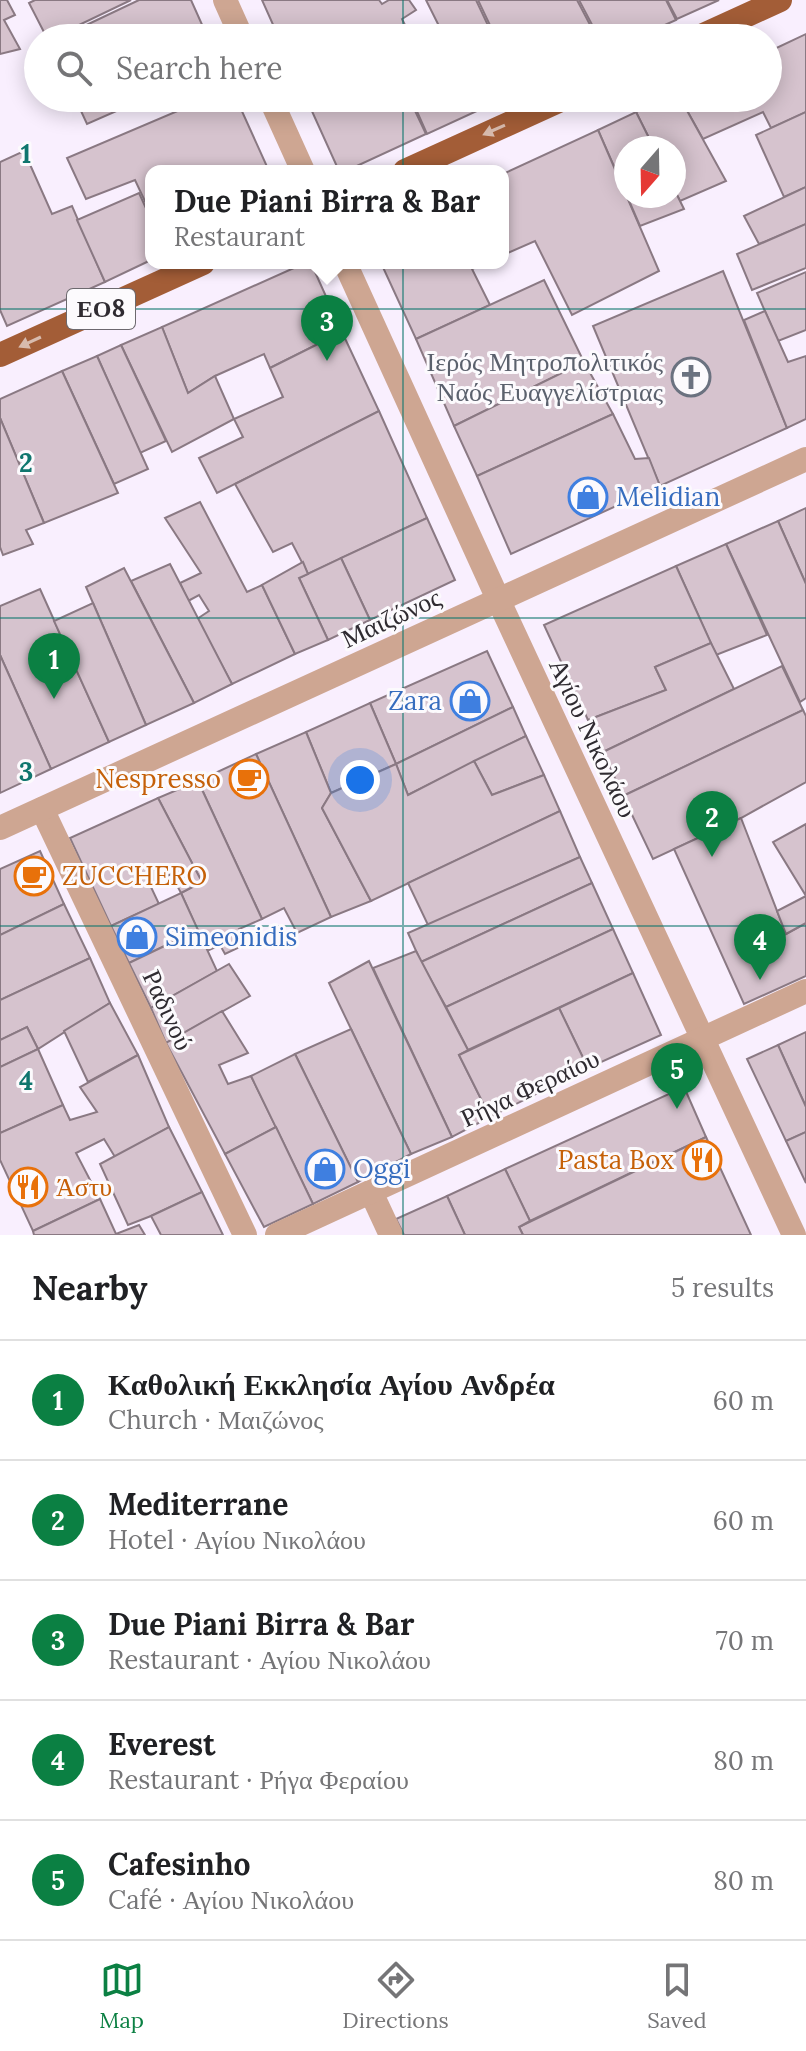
<!DOCTYPE html>
<html lang="en">
<head>
<meta charset="utf-8">
<style>
	:root { --surface:#fff; --page:#f2f2f2; --text:#202124; --muted:#757577; --line:#e0e0e0; --accent:#0b8043 }
	body { margin:0; font-family:Lora,serif; background:var(--page); color:var(--text) }
	.compass { position:absolute; left:614px; top:136px; width:72px; height:72px; border-radius:50%; background:var(--surface); box-shadow:0 4px 20px #0003; rotate:200deg }
	.you { position:absolute; left:360px; top:780px; width:28px; height:28px; margin:-20px; border:6px solid #fff; border-radius:50%; background:#1a73e8; box-shadow:0 0 0 12px #1a73e833 }
	.badge { display:grid; place-items:center; width:52px; height:52px; border-radius:50%; background:var(--accent); color:#fff; font-size:26px; font-weight:700 }
	.pin { position:absolute; translate:-50% -66px; filter:drop-shadow(0 2px 4px #0008) }
	.pin::after { content:''; position:absolute; top:42px; width:28px; height:24px; background:inherit; clip-path:polygon(0 0,100% 0,50% 100%) }
	.popup { position:absolute; left:145px; top:165px; width:364px; height:104px; box-sizing:border-box; display:grid; place-content:center; border-radius:16px; background:var(--surface); filter:drop-shadow(0 2px 6px #0005); font-size:26px; white-space:nowrap; color:var(--muted) }
	.popup b { font-size:30px; color:var(--text) }
	.popup::after { content:''; position:absolute; left:50%; top:100%; margin-left:-16px; border:16px solid transparent; border-top-color:var(--surface) }
	.list { margin:0; padding:0; list-style:none }
	h2 { display:flex; justify-content:space-between; align-items:center; height:104px; margin:0; padding:0 32px; font-size:34px }
	h2 small { font-size:26px; font-weight:400; color:var(--muted) }
	.list li { display:grid; grid-template-columns:52px 1fr auto; gap:24px; align-items:center; box-sizing:border-box; height:120px; padding:0 32px; border-top:2px solid var(--line) }
	.list b { display:block; font-size:30px; white-space:nowrap }
	.list p { margin:0; font-size:26px; white-space:nowrap; color:var(--muted) }
	.list em { font-size:26px; font-style:normal; color:var(--muted) }
	.icon { flex:none; width:44px; height:44px; fill:none; stroke:currentColor; stroke-width:2; stroke-linecap:round; stroke-linejoin:round }
	.map { position:relative; flex:none; width:806px; height:1235px; overflow:hidden }
	.search { position:absolute; background:var(--surface); box-shadow:0 4px 20px #0003; left:24px; right:24px; top:24px; height:88px; display:flex; align-items:center; gap:20px; box-sizing:border-box; padding:0 28px; border-radius:44px; color:var(--muted); font-size:30px }
	.sheet { height:704px; background:var(--surface) }
	nav { display:flex; justify-content:space-around; align-items:center; box-sizing:border-box; height:112px; border-top:2px solid var(--line); background:var(--surface); font-size:22px; color:var(--muted) }
	nav a { display:grid; justify-items:center; gap:4px }
	nav .on { color:var(--accent) }
	.map>svg:first-child { display:block }
</style>
</head>
<body>
<div class="map">
<svg width="806" height="1235" viewBox="0 0 806 1235">
	<rect width="100%" height="100%" fill="#fcfafd"/>
	<path fill="#f9effe" fill-rule="evenodd" d="M0,0H806V1235H0ZM38,38H768V98H38ZM626,148H674V196H626ZM151,171H503V263H151Z"/>
	<g fill="#d6c3ce" stroke="#8a7983" stroke-width="2">
		<polygon points="0,0 7,0 15,15 4,20 20,49 0,54"/>
		<polygon points="35,0 131,0 52,38 47,38 29,3"/>
		<polygon points="139,0 191,0 208,38 59,38"/>
		<polygon points="262,0 379,0 382,4 389,0 409,0 416,10 402,19 410,35 403,38 279,38"/>
		<polygon points="426,0 476,0 494,38 445,38"/>
		<polygon points="478,0 577,0 597,38 496,38"/>
		<polygon points="579,0 666,0 676,20 636,38 599,38"/>
		<polygon points="667,0 719,0 677,19"/>
		<polygon points="806,34 806,112 771,128 763,112 703,139 680,98 768,98 768,52"/>
		<polygon points="75,98 146,98 87,124"/>
		<polygon points="208,98 236,98 269,171 151,171 151,214 135,180 86,199 67,158"/>
		<polygon points="306,98 409,98 426,134 346,171 339,171"/>
		<polygon points="411,98 473,98 479,110 427,134"/>
		<polygon points="475,98 505,98 481,109"/>
		<polygon points="667,98 680,98 726,181 680,201 674,189 674,148 654,148 636,112"/>
		<polygon points="636,112 654,148 626,148 626,194 598,130"/>
		<polygon points="806,112 806,187 784,197 756,135"/>
		<polygon points="598,130 659,271 572,315 535,241 503,255 503,174"/>
		<polygon points="24,151 52,214 72,206 105,282 7,326 0,310 0,162"/>
		<polygon points="806,187 806,224 759,244 744,216"/>
		<polygon points="674,189 684,209 640,226 627,196 674,196"/>
		<polygon points="139,193 151,219 151,260 105,282 77,220"/>
		<polygon points="806,224 806,268 752,290 737,254"/>
		<polygon points="305,263 311,263 342,332 270,368 264,354 215,376 188,393 162,327"/>
		<polygon points="381,263 486,263 472,269 490,305 416,339"/>
		<polygon points="723,271 787,428 660,486 593,326"/>
		<polygon points="806,272 806,330 778,341 757,293"/>
		<polygon points="544,280 584,362 454,426 416,339"/>
		<polygon points="765,311 788,362 806,356 806,419 787,428 744,320"/>
		<polygon points="162,327 188,393 215,376 234,419 172,452 121,345"/>
		<polygon points="342,332 379,411 217,493 199,458 243,437 234,419 283,397 270,368"/>
		<polygon points="121,345 166,441 140,453 97,356"/>
		<polygon points="97,356 148,469 114,484 62,371"/>
		<polygon points="584,362 613,414 477,476 454,426"/>
		<polygon points="62,371 118,493 44,523 0,418 0,399"/>
		<polygon points="379,411 427,518 308,574 292,543 273,552 235,484"/>
		<polygon points="613,414 635,459 649,458 660,486 511,554 477,476"/>
		<polygon points="0,418 44,523 26,530 33,544 3,555 0,547"/>
		<polygon points="200,502 247,592 262,585 295,654 232,684 197,619 209,611 199,595 188,601 180,583 201,573 165,518"/>
		<polygon points="806,508 806,584 778,521"/>
		<polygon points="427,518 455,580 370,620 341,558"/>
		<polygon points="778,521 806,584 806,698 800,702 726,544"/>
		<polygon points="726,544 767,635 716,655 676,566"/>
		<polygon points="341,558 370,620 328,640 299,578"/>
		<polygon points="303,562 308,574 299,578 328,640 295,654 262,585"/>
		<polygon points="170,564 232,684 194,703 131,581"/>
		<polygon points="676,566 711,643 655,667 666,690 588,720 544,625"/>
		<polygon points="124,568 194,703 146,725 86,587"/>
		<polygon points="40,589 109,742 51,769 0,655 0,606"/>
		<polygon points="93,603 146,725 109,742 54,621"/>
		<polygon points="711,643 734,689 603,752 588,720 666,690 655,667"/>
		<polygon points="487,651 513,707 396,764 370,703"/>
		<polygon points="0,655 51,769 0,793"/>
		<polygon points="782,666 803,710 623,796 603,752"/>
		<polygon points="370,703 396,764 331,793 306,732"/>
		<polygon points="513,707 526,736 408,795 396,764"/>
		<polygon points="803,710 806,716 806,782 741,818 653,859 623,796"/>
		<polygon points="306,732 331,793 322,808 371,901 331,917 256,754"/>
		<polygon points="526,736 544,775 492,795 474,761"/>
		<polygon points="256,754 331,917 297,933 284,908 262,919 198,781"/>
		<polygon points="474,761 492,795 544,775 560,811 371,901 322,808 331,793 396,764 408,795"/>
		<polygon points="198,781 262,919 239,929 246,944 225,954 220,945 207,951 181,893 202,882 158,798"/>
		<polygon points="158,798 202,882 181,893 171,874 150,885 159,904 111,926 70,838"/>
		<polygon points="560,811 580,857 428,925 408,883"/>
		<polygon points="741,818 786,934 806,923 806,976 744,1004 674,849"/>
		<polygon points="806,824 806,923 786,934 777,911 806,896 773,842"/>
		<polygon points="40,851 64,904 0,935 0,869"/>
		<polygon points="580,857 592,883 421,962 408,933"/>
		<polygon points="592,883 613,929 446,1007 421,962"/>
		<polygon points="181,893 198,930 129,963 111,926"/>
		<polygon points="64,904 90,958 0,1000 0,935"/>
		<polygon points="613,929 633,973 468,1050 446,1007"/>
		<polygon points="198,930 217,971 151,1008 129,963"/>
		<polygon points="416,951 468,1050 459,1055 490,1117 452,1137 373,968"/>
		<polygon points="90,958 110,1003 38,1049 27,1027 0,1040 0,1000"/>
		<polygon points="369,961 452,1137 411,1154 329,983"/>
		<polygon points="229,964 250,996 166,1043 151,1008"/>
		<polygon points="633,973 661,1035 588,1068 559,1008"/>
		<polygon points="110,1003 138,1055 88,1082 64,1031"/>
		<polygon points="559,1008 588,1068 490,1117 459,1055"/>
		<polygon points="222,1011 248,1053 219,1065 228,1084 251,1076 276,1127 225,1154 166,1043"/>
		<polygon points="27,1027 38,1049 0,1067 0,1040"/>
		<polygon points="351,1029 411,1154 358,1182 295,1054"/>
		<polygon points="806,1032 806,1107 778,1045"/>
		<polygon points="778,1045 806,1107 806,1132 786,1141 747,1059"/>
		<polygon points="38,1049 63,1105 0,1133 0,1067"/>
		<polygon points="295,1054 358,1182 313,1204 251,1076"/>
		<polygon points="138,1055 169,1127 115,1157 104,1139 76,1153 100,1199 33,1231 0,1160 0,1133 63,1105 70,1120 97,1112 80,1087"/>
		<polygon points="684,1087 706,1137 530,1221 505,1169"/>
		<polygon points="169,1127 202,1192 151,1216 128,1225 100,1164"/>
		<polygon points="276,1127 313,1204 264,1227 225,1154"/>
		<polygon points="806,1132 806,1183 786,1141"/>
		<polygon points="706,1137 751,1235 523,1235 519,1227"/>
		<polygon points="505,1169 530,1221 519,1227 523,1235 465,1235 447,1196"/>
		<polygon points="202,1192 223,1235 161,1235 151,1216"/>
		<polygon points="447,1196 465,1235 404,1235 396,1219"/>
		<polygon points="100,1199 116,1234 139,1225 145,1235 34,1235 33,1231"/>
	</g>
	<g fill="none" stroke-linecap="round" stroke-linejoin="round">
		<g stroke="#cea692" stroke-width="24">
			<polyline points="225,0 242,38"/>
			<polyline points="270,98 303,171"/>
			<polyline points="345,263 498,599 794,1235"/>
			<polyline points="42,809 245,1235"/>
			<polyline points="0,828 806,459"/>
			<polyline points="371,1192 391,1235"/>
			<polyline points="277,1235 806,991"/>
		</g>
		<g stroke="#a35d37" stroke-width="24">
			<polyline points="697,38 780,0"/>
			<polyline points="405,171 565,98"/>
			<polyline points="0,355 203,263"/>
		</g>
	</g>
	<defs><path id="oneway-solid" d="M-6-.8H1V-3.2L6.5 0L1 3.2V.8H-6Z" transform="scale(2)"/></defs>
	<g fill="#d8bbae">
		<use href="#oneway-solid" transform="translate(494 130) rotate(156)"/>
		<use href="#oneway-solid" transform="translate(30 342) rotate(155)"/>
	</g>
	<path fill="none" stroke="#0f766e" stroke-width="2" stroke-opacity="0.55" d="M403,0V38M403,98V1235M0,309H806M0,618H806M0,926H806"/>
	<defs>
		<symbol id="church-ring" viewBox="-11 -11 22 22"><circle r="9.5" fill="#fcfafd" stroke="#6b7280" stroke-width="1.5"/><path d="M-1.2-6h2.4v3.5h3.3v2.4h-3.3V6h-2.4V-.1h-3.3v-2.4h3.3Z" fill="#6b7280"/></symbol>
		<symbol id="shop-ring" viewBox="-11 -11 22 22"><circle r="9.5" fill="#fcfafd" stroke="#3f7fe0" stroke-width="1.5"/><path d="M-5-2.5h2.3a2.7 3.5 0 0 1 5.4 0H5L5.5 6h-11ZM-1.5-2.5h3a1.5 2.3 0 0 0-3 0Z" fill="#3f7fe0"/></symbol>
		<symbol id="cafe-ring" viewBox="-11 -11 22 22"><circle r="9.5" fill="#fcfafd" stroke="#e8710a" stroke-width="1.5"/><path d="M-5.5-4.5H6V0H3Q3 3.5 0 3.5H-2.5Q-5.5 3.5-5.5 0ZM3-3.2v2h1.7v-2ZM-6 4.5H4V6H-6Z" fill="#e8710a"/></symbol>
		<symbol id="restaurant-ring" viewBox="-11 -11 22 22"><circle r="9.5" fill="#fcfafd" stroke="#e8710a" stroke-width="1.5"/><path d="M-5-6h1v4h1v-4h1v4h1v-4h1v5L-1.5 .5V6h-2V.5L-5-1ZM5-6V6H3V1.5H1.5Q1.5-4 5-6Z" fill="#e8710a"/></symbol>
	</defs>
	<g fill-rule="evenodd">
		<use href="#church-ring" x="669" y="355" width="44" height="44"/>
		<use href="#shop-ring" x="566" y="475" width="44" height="44"/>
		<use href="#shop-ring" x="448" y="679" width="44" height="44"/>
		<use href="#cafe-ring" x="227" y="757" width="44" height="44"/>
		<use href="#cafe-ring" x="12" y="854" width="44" height="44"/>
		<use href="#shop-ring" x="115" y="915" width="44" height="44"/>
		<use href="#restaurant-ring" x="680" y="1138" width="44" height="44"/>
		<use href="#shop-ring" x="303" y="1147" width="44" height="44"/>
		<use href="#restaurant-ring" x="6" y="1165" width="44" height="44"/>
	</g>
	<g text-anchor="middle" stroke-width="6" stroke-linejoin="round" paint-order="stroke">
		<rect fill="#fcfafd" stroke="#6c696e" stroke-width="2" x="67" y="289" width="68" height="40" rx="6"/>
		<g font-size="24" font-weight="bold" fill="#2f2b31">
			<text x="101" y="317">ΕΟ8</text>
		</g>
		<g font-size="26" fill="#5b616d" stroke="#fcfafd" text-anchor="end">
			<text x="663" y="371">Ιερός Μητροπολιτικός<tspan x="663" dy="30">Ναός Ευαγγελίστριας</tspan></text>
		</g>
		<g font-size="26" fill="#366cbe" stroke="#fcfafd" text-anchor="start">
			<text x="616" y="506">Melidian</text>
			<text x="442" y="710" text-anchor="end">Zara</text>
			<text x="165" y="946">Simeonidis</text>
			<text x="353" y="1178">Oggi</text>
		</g>
		<g font-size="26" fill="#2f2b31" stroke="#fcfafd">
			<text transform="translate(391 618) rotate(-25)" y="9">Μαιζώνος</text>
			<text transform="translate(593 738) rotate(65)" y="9">Αγίου Νικολάου</text>
			<text transform="translate(168 1010) rotate(65)" y="9">Ραδινού</text>
			<text transform="translate(530 1088) rotate(-25)" y="9">Ρήγα Φεραίου</text>
		</g>
		<g font-size="26" fill="#c56008" stroke="#fcfafd" text-anchor="end">
			<text x="221" y="788">Nespresso</text>
			<text x="62" y="885" text-anchor="start">ZUCCHERO</text>
			<text x="674" y="1169">Pasta Box</text>
			<text x="56" y="1196" text-anchor="start">Άστυ</text>
		</g>
	</g>
	<g font-size="26" text-anchor="middle" font-weight="bold" fill="#0f766e" stroke="#fcfafd" stroke-width="6" stroke-linejoin="round" paint-order="stroke">
		<text x="26" y="163">1</text>
		<text x="26" y="472">2</text>
		<text x="26" y="781">3</text>
		<text x="26" y="1090">4</text>
	</g>
</svg>
<svg class="compass" viewBox="-18 -18 36 36"><path d="M0-13l5 13h-10z" fill="#e53935"/><path d="M0 13l5-13h-10z" fill="#757577"/></svg>
<div class="you"></div>
<div class="pin badge" style="left:54px;top:699px">1</div>
<div class="pin badge" style="left:712px;top:857px">2</div>
<div class="pin badge" style="left:327px;top:361px">3</div>
<div class="popup"><b>Due Piani Birra &amp; Bar</b>Restaurant</div>
<div class="pin badge" style="left:760px;top:980px">4</div>
<div class="pin badge" style="left:677px;top:1109px">5</div>
<div class="search"><svg class="icon" aria-label="search" viewBox="0 0 24 24"><circle cx="10" cy="10" r="6"/><path d="M15 15l6 6"/></svg>Search here</div>
</div>
<section class="sheet">
<h2>Nearby<small>5 results</small></h2>
<ul class="list">
<li><span class="badge">1</span><div><b>Καθολική Εκκλησία Αγίου Ανδρέα</b><p>Church · Μαιζώνος</p></div><em>60 m</em></li>
<li><span class="badge">2</span><div><b>Mediterrane</b><p>Hotel · Αγίου Νικολάου</p></div><em>60 m</em></li>
<li><span class="badge">3</span><div><b>Due Piani Birra &amp; Bar</b><p>Restaurant · Αγίου Νικολάου</p></div><em>70 m</em></li>
<li><span class="badge">4</span><div><b>Everest</b><p>Restaurant · Ρήγα Φεραίου</p></div><em>80 m</em></li>
<li><span class="badge">5</span><div><b>Cafesinho</b><p>Café · Αγίου Νικολάου</p></div><em>80 m</em></li>
</ul>
</section>
<nav>
<a class="on"><svg class="icon" aria-label="map" viewBox="0 0 24 24"><path d="M3 6l6-2 6 2 6-2v14l-6 2-6-2-6 2zM9 4v14M15 6v14"/></svg>Map</a>
<a><svg class="icon" aria-label="directions" viewBox="0 0 24 24"><path d="M12 3l9 9-9 9-9-9zM9 14v-3h6M13 9l2 2-2 2"/></svg>Directions</a>
<a><svg class="icon" aria-label="saved" viewBox="0 0 24 24"><path d="M7 4h10v16l-5-4-5 4z"/></svg>Saved</a>
</nav>
</body>
</html>
